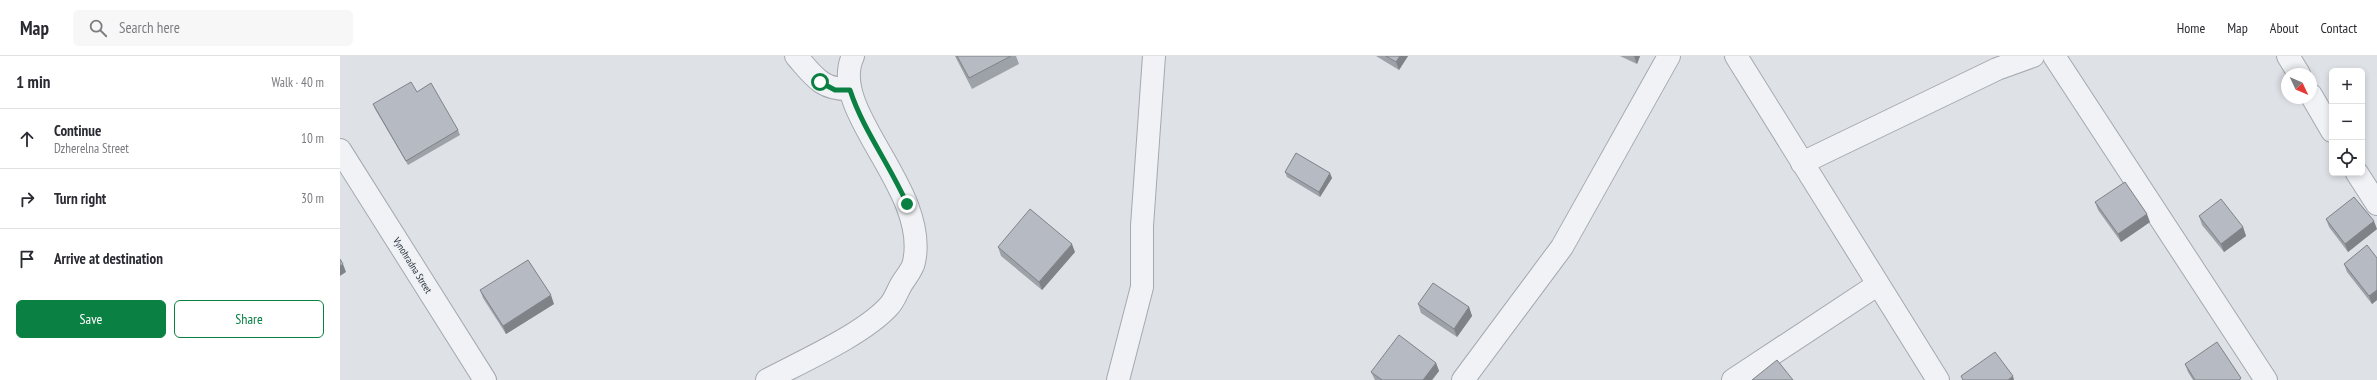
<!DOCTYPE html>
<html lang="en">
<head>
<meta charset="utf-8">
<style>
	:root { --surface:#fff; --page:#f7f7f7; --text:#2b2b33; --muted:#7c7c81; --line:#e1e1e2; --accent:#0b8043 }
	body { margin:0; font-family:"PT Sans Narrow",sans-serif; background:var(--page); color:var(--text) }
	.controls { position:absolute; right:12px; top:12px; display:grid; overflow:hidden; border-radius:6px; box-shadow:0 2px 6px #0003 }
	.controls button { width:36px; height:36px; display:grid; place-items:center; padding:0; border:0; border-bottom:1px solid var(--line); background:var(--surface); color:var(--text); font:20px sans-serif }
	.compass { position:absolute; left:1941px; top:12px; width:36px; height:36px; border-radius:50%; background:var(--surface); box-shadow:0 2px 6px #0003; rotate:134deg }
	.stop { position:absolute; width:12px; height:12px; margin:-9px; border:3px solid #0b8043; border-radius:50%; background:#fff }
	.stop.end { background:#0b8043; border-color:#fff; box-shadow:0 1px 4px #0008 }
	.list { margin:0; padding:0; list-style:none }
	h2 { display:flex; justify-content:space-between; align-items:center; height:52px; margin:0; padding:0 16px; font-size:17px }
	h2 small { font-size:13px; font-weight:400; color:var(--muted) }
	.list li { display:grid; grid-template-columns:26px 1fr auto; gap:12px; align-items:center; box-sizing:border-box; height:60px; padding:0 16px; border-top:1px solid var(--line) }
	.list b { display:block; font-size:15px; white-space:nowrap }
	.list p { margin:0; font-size:13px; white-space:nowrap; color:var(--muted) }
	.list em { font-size:13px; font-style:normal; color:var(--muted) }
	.actions { display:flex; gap:8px; padding:12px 16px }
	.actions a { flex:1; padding:9px 0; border:1px solid var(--accent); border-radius:6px; text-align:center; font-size:14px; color:var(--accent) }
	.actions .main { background:var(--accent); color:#fff }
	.icon { flex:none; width:22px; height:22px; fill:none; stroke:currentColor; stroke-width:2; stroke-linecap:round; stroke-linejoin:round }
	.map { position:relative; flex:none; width:2037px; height:324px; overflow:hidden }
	header { display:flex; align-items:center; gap:24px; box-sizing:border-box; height:56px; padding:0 20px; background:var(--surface); border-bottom:1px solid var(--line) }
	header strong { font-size:19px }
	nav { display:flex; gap:22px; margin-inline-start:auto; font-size:14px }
	.search { width:280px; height:36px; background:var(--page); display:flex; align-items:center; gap:10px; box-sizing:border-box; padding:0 14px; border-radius:6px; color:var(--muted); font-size:15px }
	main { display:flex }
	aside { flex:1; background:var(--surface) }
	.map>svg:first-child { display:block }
</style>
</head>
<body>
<header>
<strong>Map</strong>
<div class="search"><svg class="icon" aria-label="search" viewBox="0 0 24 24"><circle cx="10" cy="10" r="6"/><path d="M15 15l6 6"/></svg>Search here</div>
<nav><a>Home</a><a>Map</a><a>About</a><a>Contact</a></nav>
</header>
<main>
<aside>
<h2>1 min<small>Walk · 40 m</small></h2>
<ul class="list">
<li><svg class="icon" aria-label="ahead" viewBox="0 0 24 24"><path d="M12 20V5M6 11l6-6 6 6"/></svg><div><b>Continue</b><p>Dzherelna Street</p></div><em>10 m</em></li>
<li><svg class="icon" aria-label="right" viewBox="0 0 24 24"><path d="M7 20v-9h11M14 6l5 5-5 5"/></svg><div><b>Turn right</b></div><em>30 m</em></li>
<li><svg class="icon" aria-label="arrive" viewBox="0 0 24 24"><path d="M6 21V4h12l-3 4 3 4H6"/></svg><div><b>Arrive at destination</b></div></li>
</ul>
<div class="actions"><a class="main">Save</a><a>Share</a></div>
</aside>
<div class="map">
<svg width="2037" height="324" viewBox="0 0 2037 324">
	<rect width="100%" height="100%" fill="#dee2e7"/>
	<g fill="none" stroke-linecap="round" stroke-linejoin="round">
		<defs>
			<g id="street">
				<path d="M456,0C474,20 481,34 510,33"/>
				<polyline points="1396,0 1598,324"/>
				<polyline points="1714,0 1926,324"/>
				<polyline points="1948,0 1959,18"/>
				<polyline points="1971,39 1992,75"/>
				<polyline points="0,94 145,324"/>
				<polyline points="1462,107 1657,13 1693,0"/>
				<polyline points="2017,117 2037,148"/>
				<path d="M427,324C461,306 524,278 549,250C554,245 557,236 561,229C565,222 573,213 574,206C590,133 487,55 513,0"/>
				<polyline points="778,324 802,231 802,170 814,0"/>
				<polyline points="1123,324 1222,191 1329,0"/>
				<polyline points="1393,324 1537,229"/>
			</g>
		</defs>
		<use href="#street" stroke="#a4a9b0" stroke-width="24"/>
		<use href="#street" stroke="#f1f2f5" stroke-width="22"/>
	</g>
	<g fill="#9da1a8">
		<polygon points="615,0 676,0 679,8 632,33"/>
		<polygon points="1036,0 1068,0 1059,14"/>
		<polygon points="1280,0 1300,0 1297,8"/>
		<polygon points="77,36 118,74 120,79 68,109 35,53 33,48"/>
		<polygon points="945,116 992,122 980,141 947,121"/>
		<polygon points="1755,146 1810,166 1781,186 1758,154"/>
		<polygon points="1859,160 1903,171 1906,180 1884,196 1862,169"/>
		<polygon points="1986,163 2037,173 2008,196 1989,171"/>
		<polygon points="658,191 735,196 702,234 661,200"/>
		<polygon points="2037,202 2037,244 2032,248 2007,216 2004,208"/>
		<polygon points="140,234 214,248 166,278 143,242"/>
		<polygon points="1078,248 1129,251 1132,260 1117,281 1081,257"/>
		<polygon points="1096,307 1099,315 1092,324 1035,324 1031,316"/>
		<polygon points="1845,308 1902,324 1853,324 1848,316"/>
	</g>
	<g fill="#7f8388">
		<polygon points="1060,0 1068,0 1059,14 1056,6"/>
		<polygon points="1294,0 1300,0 1297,8"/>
		<polygon points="990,117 992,122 980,141 979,136"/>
		<polygon points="1807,158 1810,166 1781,186 1778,178"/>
		<polygon points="2034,165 2037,173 2008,196 2005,188"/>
		<polygon points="1903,171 1906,180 1884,196 1881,188"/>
		<polygon points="732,188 735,196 702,234 699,226"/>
		<polygon points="3,208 6,216 0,220 0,210"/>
		<polygon points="2037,234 2037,244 2032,248 2029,240"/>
		<polygon points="211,239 214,248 166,278 163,270"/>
		<polygon points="1129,251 1132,260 1117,281 1114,273"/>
		<polygon points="1096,307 1099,315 1092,324 1083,324"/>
		<polygon points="1673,320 1674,324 1668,324"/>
	</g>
	<g fill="#b6bbc3" stroke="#7f8388">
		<polygon points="617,0 671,0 629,22"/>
		<polygon points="1046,0 1060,0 1056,6"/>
		<polygon points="71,26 77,36 91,27 118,74 66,105 33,48"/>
		<polygon points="956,97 990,117 979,136 945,116"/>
		<polygon points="1785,126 1807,158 1778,178 1755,146"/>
		<polygon points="2014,141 2034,165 2005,188 1986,163"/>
		<polygon points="1881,143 1903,171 1881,188 1859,160"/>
		<polygon points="690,153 732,188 699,226 658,191"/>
		<polygon points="2027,189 2037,202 2037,234 2029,240 2004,208"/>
		<polygon points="0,203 3,208 0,210"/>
		<polygon points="188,204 211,239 163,270 140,234"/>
		<polygon points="1093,227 1129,251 1114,273 1078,248"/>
		<polygon points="1059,279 1096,307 1083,324 1042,324 1031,316"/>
		<polygon points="1877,286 1901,322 1899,324 1855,324 1845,308"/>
		<polygon points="1655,296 1673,320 1668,324 1623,324 1621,320"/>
		<polygon points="1437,304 1453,324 1412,324"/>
	</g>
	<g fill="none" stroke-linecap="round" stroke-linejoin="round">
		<path stroke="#0b8043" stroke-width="5" d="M480,26L495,34H510C523,74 550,109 567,148"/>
	</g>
	<g text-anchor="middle" stroke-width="3" stroke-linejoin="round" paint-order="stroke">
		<g font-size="10" fill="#29303c" stroke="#eef1f4">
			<text transform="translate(73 209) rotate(58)" y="4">Vynohradna Street</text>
		</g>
	</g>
</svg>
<div class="controls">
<button>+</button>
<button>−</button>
<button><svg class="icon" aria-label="locate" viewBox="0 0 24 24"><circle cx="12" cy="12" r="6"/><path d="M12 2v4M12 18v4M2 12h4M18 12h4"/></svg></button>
</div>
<svg class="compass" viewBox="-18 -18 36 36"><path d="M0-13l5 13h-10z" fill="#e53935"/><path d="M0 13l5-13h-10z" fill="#7c7c81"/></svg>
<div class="stop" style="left:480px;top:26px"></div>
<div class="stop end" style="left:567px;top:148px"></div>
</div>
</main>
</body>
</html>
